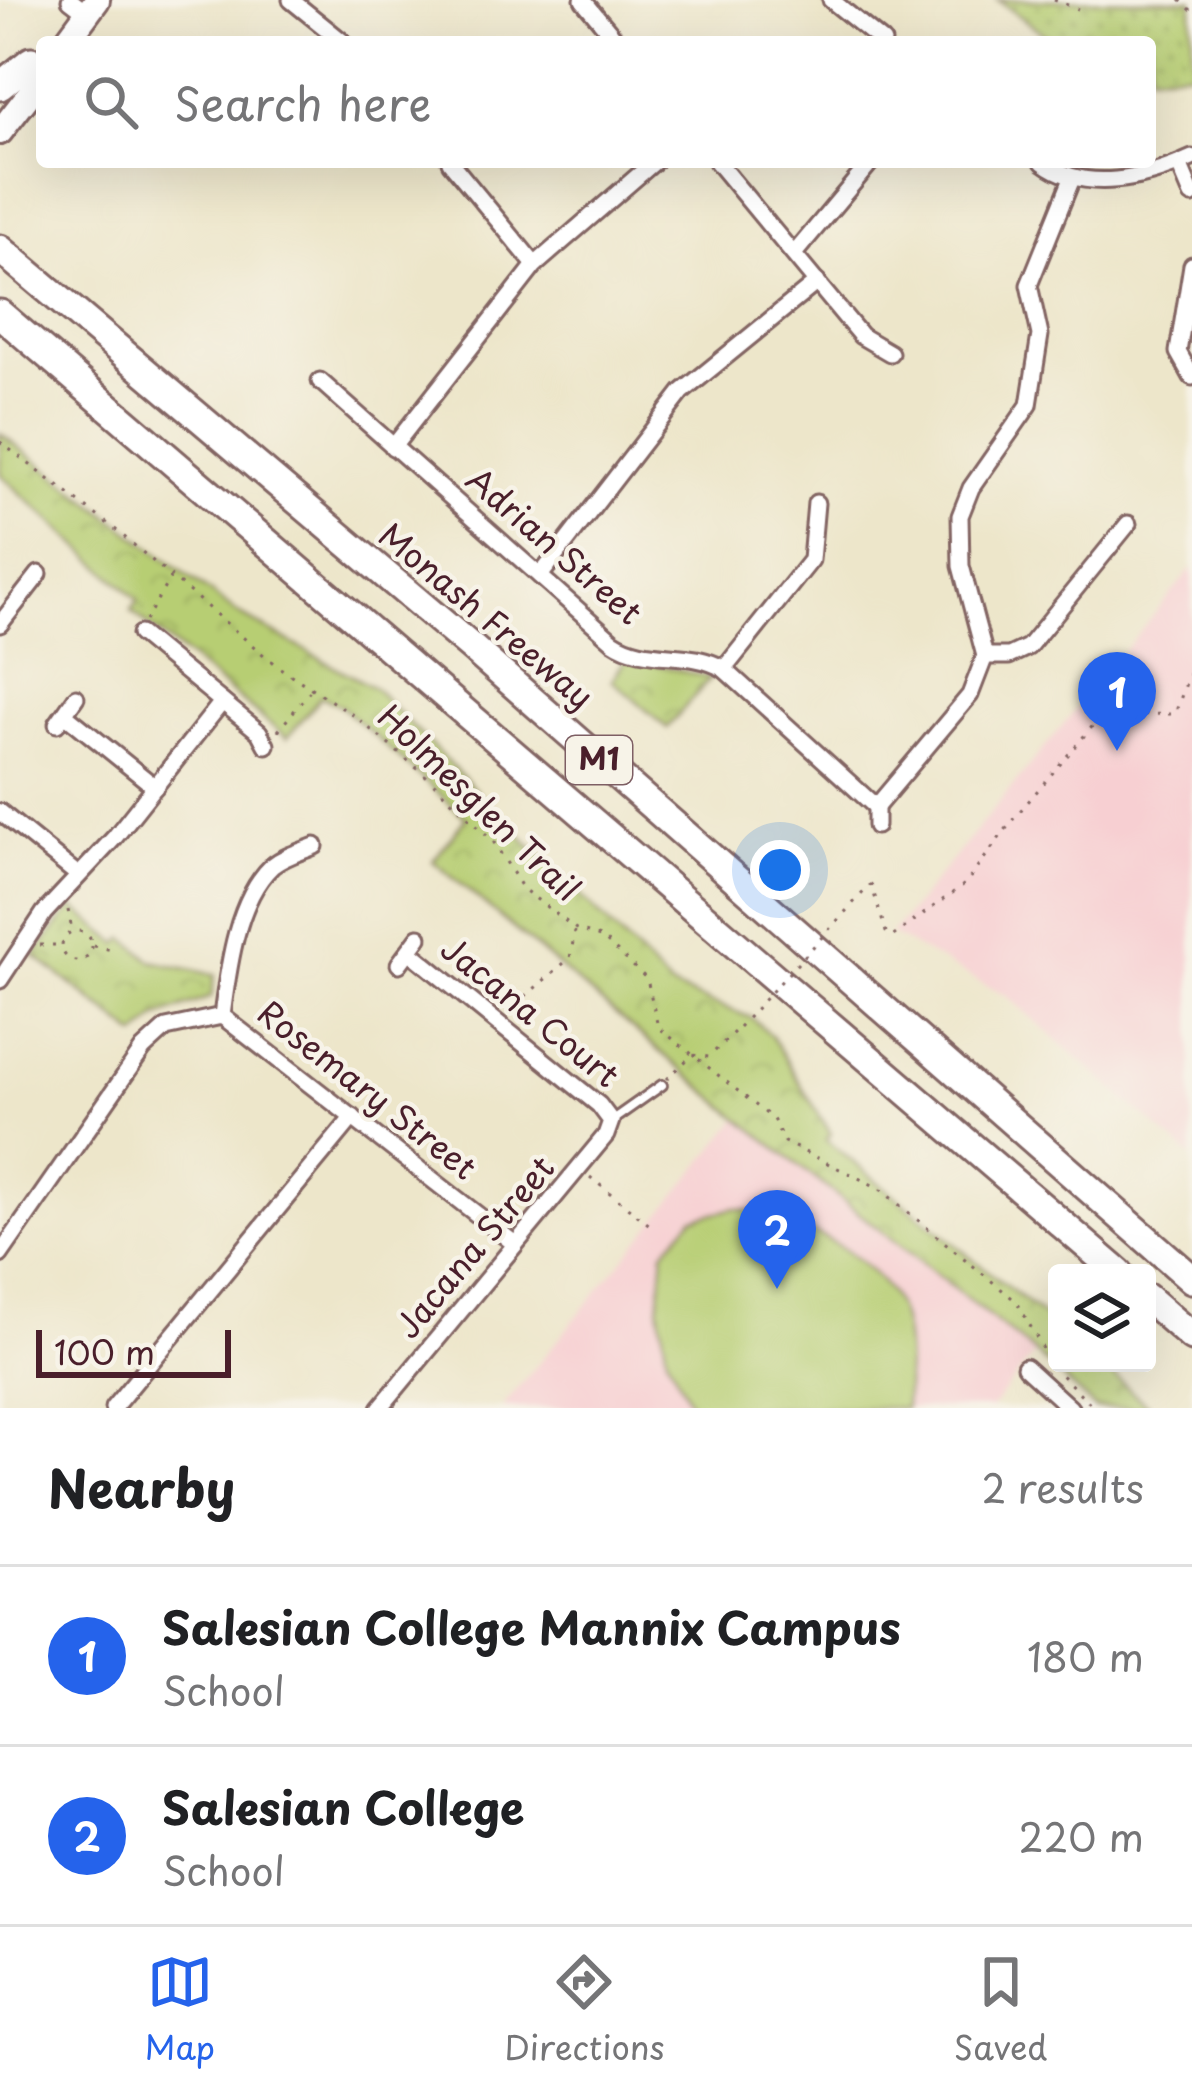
<!DOCTYPE html>
<html lang="en">
<head>
<meta charset="utf-8">
<style>
	:root { --surface:#fff; --page:#f6f6f6; --text:#202124; --muted:#757577; --line:#e0e0e0; --accent:#2563eb }
	body { margin:0; font-family:"Playpen Sans",sans-serif; background:var(--page); color:var(--text) }
	.controls { position:absolute; right:36px; bottom:36px; display:grid; overflow:hidden; border-radius:12px; box-shadow:0 12px 48px #0002 }
	.controls button { width:108px; height:108px; display:grid; place-items:center; padding:0; border:0; border-bottom:3px solid var(--line); background:var(--surface); color:var(--text); font:60px sans-serif }
	.scale { position:absolute; left:36px; bottom:30px; width:195px; box-sizing:border-box; padding-left:12px; border:6px solid #4a1f2b; border-top:0; font-size:33px; line-height:42px; white-space:nowrap; color:#4a1f2b; -webkit-text-stroke:9px #f7f3e8; paint-order:stroke }
	.you { position:absolute; left:780px; top:870px; width:42px; height:42px; margin:-30px; border:9px solid #fff; border-radius:50%; background:#1a73e8; box-shadow:0 0 0 18px #1a73e833 }
	.badge { display:grid; place-items:center; width:78px; height:78px; border-radius:50%; background:var(--accent); color:#fff; font-size:39px; font-weight:700 }
	.pin { position:absolute; translate:-50% -99px; filter:drop-shadow(0 3px 6px #0008) }
	.pin::after { content:''; position:absolute; top:63px; width:42px; height:36px; background:inherit; clip-path:polygon(0 0,100% 0,50% 100%) }
	.list { margin:0; padding:0; list-style:none }
	h2 { display:flex; justify-content:space-between; align-items:center; height:156px; margin:0; padding:0 48px; font-size:51px }
	h2 small { font-size:39px; font-weight:400; color:var(--muted) }
	.list li { display:grid; grid-template-columns:78px 1fr auto; gap:36px; align-items:center; box-sizing:border-box; height:180px; padding:0 48px; border-top:3px solid var(--line) }
	.list b { display:block; font-size:45px; white-space:nowrap }
	.list p { margin:0; font-size:39px; white-space:nowrap; color:var(--muted) }
	.list em { font-size:39px; font-style:normal; color:var(--muted) }
	.icon { flex:none; width:66px; height:66px; fill:none; stroke:currentColor; stroke-width:2; stroke-linecap:round; stroke-linejoin:round }
	.map { position:relative; flex:none; width:1192px; height:1408px; overflow:hidden }
	.search { position:absolute; background:var(--surface); box-shadow:0 12px 48px #0002; left:36px; right:36px; top:36px; height:132px; display:flex; align-items:center; gap:30px; box-sizing:border-box; padding:0 42px; border-radius:12px; color:var(--muted); font-size:45px }
	.sheet { height:516px; background:var(--surface) }
	nav { display:flex; justify-content:space-around; align-items:center; box-sizing:border-box; height:168px; border-top:3px solid var(--line); background:var(--surface); font-size:33px; color:var(--muted) }
	nav a { display:grid; justify-items:center; gap:6px }
	nav .on { color:var(--accent) }
	.map>svg:first-child { display:block }
</style>
</head>
<body>
<div class="map">
<svg width="1192" height="1408" viewBox="0 0 1192 1408">
	<defs>
		<pattern id="grass-dots" width="8" height="8" patternUnits="userSpaceOnUse" patternTransform="scale(3)"><rect width="8" height="8" fill="#b7ce73"/><path d="M2 2h.1M6 6h.1" fill="none" stroke="#9fb064" stroke-width="1.8" stroke-linecap="round"/></pattern>
		<pattern id="park-crowns" width="20" height="18" patternUnits="userSpaceOnUse" patternTransform="scale(3)"><rect width="20" height="18" fill="#b7ce73"/><path d="M2 6a3 3 0 1 1 6 0M12 15a3 3 0 1 1 6 0" fill="none" stroke="#9fb064"/></pattern>
	</defs>
	<rect width="100%" height="100%" fill="#f7f3e8"/>
	<filter id="ink" filterUnits="userSpaceOnUse"><feTurbulence type="fractalNoise" baseFrequency=".00833" numOctaves="2"/><feDisplacementMap in="SourceGraphic" scale="24" xChannelSelector="R" yChannelSelector="G"/><feConvolveMatrix kernelMatrix="1 2 1 2 8 2 1 2 1" color-interpolation-filters="sRGB"/></filter>
	<filter id="wash" filterUnits="userSpaceOnUse"><feTurbulence type="fractalNoise" baseFrequency=".004" numOctaves="4" result="noise"/><feDisplacementMap in="SourceGraphic" scale="48" xChannelSelector="R" yChannelSelector="G"/><feGaussianBlur stdDeviation="2.7" result="paint"/><feColorMatrix in="noise" values="0 0 0 0 0 0 0 0 0 0 0 0 0 0 0 0 0 1.4 0 .05"/><feComposite in="paint" operator="in"/></filter>
	<g filter="url(#wash)">
		<rect width="100%" height="100%" fill="#ede6ca"/>
		<g fill="#f7cfd2">
			<polygon points="1192,568 1192,1156 1191,1157 1008,997 891,934"/>
			<polygon points="739,1118 1035,1353 991,1408 502,1408"/>
		</g>
		<polygon fill="url(#grass-dots)" stroke="#80764f" stroke-width="3" points="998,0 1192,0 1192,71 1150,74 1150,42 1055,42"/>
		<g fill="url(#park-crowns)" stroke="#80764f" stroke-width="3">
			<polygon points="0,433 237,613 374,688 672,988 752,1018 772,1037 831,1134 826,1140 1057,1327 1057,1363 1099,1363 1151,1408 1095,1408 1035,1353 739,1118 433,861 466,818 342,707 321,696 287,738 131,611 138,600 0,474"/>
			<polygon points="627,657 710,678 667,728 612,680"/>
			<polygon points="73,907 119,944 125,938 152,961 215,975 211,997 158,1017 137,1036 34,955"/>
		</g>
		<path fill="#b7ce73" stroke="#80764f" stroke-width="3" d="M735,1208C794,1219 868,1248 897,1306C910,1335 907,1378 905,1408H693L667,1357L659,1307L664,1251L693,1218Z"/>
	</g>
	<g filter="url(#ink)">
		<g fill="none" stroke-linecap="round" stroke-linejoin="round">
			<defs>
				<polyline id="lane" points="611,1121 662,1085"/>
				<g id="street">
					<polyline points="70,0 87,13"/>
					<polyline points="291,0 343,42"/>
					<polyline points="583,0 618,42"/>
					<polyline points="831,0 883,42"/>
					<polyline points="450,162 535,265"/>
					<polyline points="717,162 861,336 890,353"/>
					<path d="M1043,162C1085,194 1146,179 1192,158"/>
					<polyline points="1179,164 1192,195"/>
					<polyline points="794,254 871,162"/>
					<polyline points="1192,265 1178,352 1192,377"/>
					<path d="M320,381L613,641C647,664 688,648 724,669L876,807"/>
					<polyline points="393,447 535,265 654,162"/>
					<polyline points="540,576 682,392 817,282"/>
					<polyline points="0,624 39,574"/>
					<polyline points="140,634 259,732 266,745"/>
					<polyline points="985,656 1009,656 1028,647 1128,524"/>
					<polyline points="724,669 811,560 816,503"/>
					<polyline points="67,716 155,787"/>
					<polyline points="57,724 76,697"/>
					<polyline points="876,807 970,695 985,656 961,566 960,516 971,488 1029,405 1040,335 1029,285 1071,181"/>
					<polyline points="876,807 876,826"/>
					<polyline points="0,812 78,875"/>
					<polyline points="399,964 419,937"/>
					<polyline points="0,980 44,913 115,837 222,702"/>
					<path d="M222,1016C228,970 236,900 272,866C284,856 300,852 315,846"/>
					<polyline points="0,1255 143,1049 166,1028 222,1016 515,1244"/>
					<polyline points="1025,1367 1070,1408"/>
					<polyline points="113,1408 353,1117"/>
					<polyline points="380,1408 606,1135 611,1121 599,1105 409,951"/>
				</g>
				<g id="primary">
					<polyline points="66,42 97,0"/>
					<polyline points="0,132 42,78"/>
				</g>
				<g id="highway">
					<polyline points="0,86 31,61"/>
					<polyline points="0,249 471,647 1192,1279"/>
					<polyline points="0,314 1119,1273"/>
					<polyline points="1147,1298 1192,1337"/>
				</g>
			</defs>
			<use href="#lane" stroke="#836563" stroke-width="14"/>
			<use href="#street" stroke="#836563" stroke-width="21"/>
			<use href="#primary" stroke="#836563" stroke-width="30"/>
			<use href="#highway" stroke="#836563" stroke-width="33"/>
			<g stroke="#836563" stroke-width="3" stroke-dasharray="3 9" stroke-linecap="butt">
				<polyline points="1054,0 1078,9"/>
				<polyline points="1180,0 1192,11"/>
				<polyline points="0,442 116,530 277,666 356,717 432,781 493,841 523,889 576,929 603,938 647,979 658,1027 773,1119 784,1142 879,1188 1017,1302 1053,1367 1095,1408"/>
				<polyline points="145,621 170,578"/>
				<polyline points="278,731 313,687"/>
				<polyline points="871,884 886,932 892,937 966,883 1015,817 1102,715 1175,714 1192,666"/>
				<polyline points="68,910 72,930"/>
				<circle cx="77" cy="946" r="15"/>
				<polyline points="40,945 60,945"/>
				<polyline points="94,946 117,951"/>
				<polyline points="507,1012 570,958 575,931"/>
				<polyline points="667,1079 692,1055 709,1057 739,1027"/>
				<polyline points="590,1177 651,1226"/>
			</g>
			<use href="#lane" stroke="#fff" stroke-width="8"/>
			<use href="#street" stroke="#fff" stroke-width="15"/>
			<use href="#primary" stroke="#fff" stroke-width="24"/>
			<use href="#highway" stroke="#fff" stroke-width="27"/>
			<polyline stroke="#836563" stroke-width="3" stroke-dasharray="3 9" stroke-linecap="butt" points="739,1027 871,884"/>
		</g>
	</g>
	<g text-anchor="middle" stroke-width="9" stroke-linejoin="round" paint-order="stroke">
		<rect fill="#f7f3e8" stroke="#7e5f64" stroke-width="3" x="566" y="736" width="66" height="48" rx="9"/>
		<g font-size="30" font-weight="bold" fill="#4a1f2b">
			<text x="599" y="770">M1</text>
		</g>
		<g font-size="33" fill="#4a1f2b" stroke="#f7f3e8">
			<text transform="translate(554 546) rotate(41)" y="12">Adrian Street</text>
			<text transform="translate(486 616) rotate(40)" y="12">Monash Freeway</text>
			<text transform="translate(479 803) rotate(44)" y="12">Holmesglen Trail</text>
			<text transform="translate(530 1012) rotate(39)" y="12">Jacana Court</text>
			<text transform="translate(367 1090) rotate(38)" y="12">Rosemary Street</text>
			<text transform="translate(475 1247) rotate(-50)" y="12">Jacana Street</text>
		</g>
	</g>
</svg>
<div class="controls">
<button><svg class="icon" aria-label="layers" viewBox="0 0 24 24"><path d="M12 4l9 5-9 5-9-5zM3 14l9 5 9-5"/></svg></button>
</div>
<div class="scale">100 m</div>
<div class="you"></div>
<div class="pin badge" style="left:1117px;top:751px">1</div>
<div class="pin badge" style="left:777px;top:1289px">2</div>
<div class="search"><svg class="icon" aria-label="search" viewBox="0 0 24 24"><circle cx="10" cy="10" r="6"/><path d="M15 15l6 6"/></svg>Search here</div>
</div>
<section class="sheet">
<h2>Nearby<small>2 results</small></h2>
<ul class="list">
<li><span class="badge">1</span><div><b>Salesian College Mannix Campus</b><p>School</p></div><em>180 m</em></li>
<li><span class="badge">2</span><div><b>Salesian College</b><p>School</p></div><em>220 m</em></li>
</ul>
</section>
<nav>
<a class="on"><svg class="icon" aria-label="map" viewBox="0 0 24 24"><path d="M3 6l6-2 6 2 6-2v14l-6 2-6-2-6 2zM9 4v14M15 6v14"/></svg>Map</a>
<a><svg class="icon" aria-label="directions" viewBox="0 0 24 24"><path d="M12 3l9 9-9 9-9-9zM9 14v-3h6M13 9l2 2-2 2"/></svg>Directions</a>
<a><svg class="icon" aria-label="saved" viewBox="0 0 24 24"><path d="M7 4h10v16l-5-4-5 4z"/></svg>Saved</a>
</nav>
</body>
</html>
